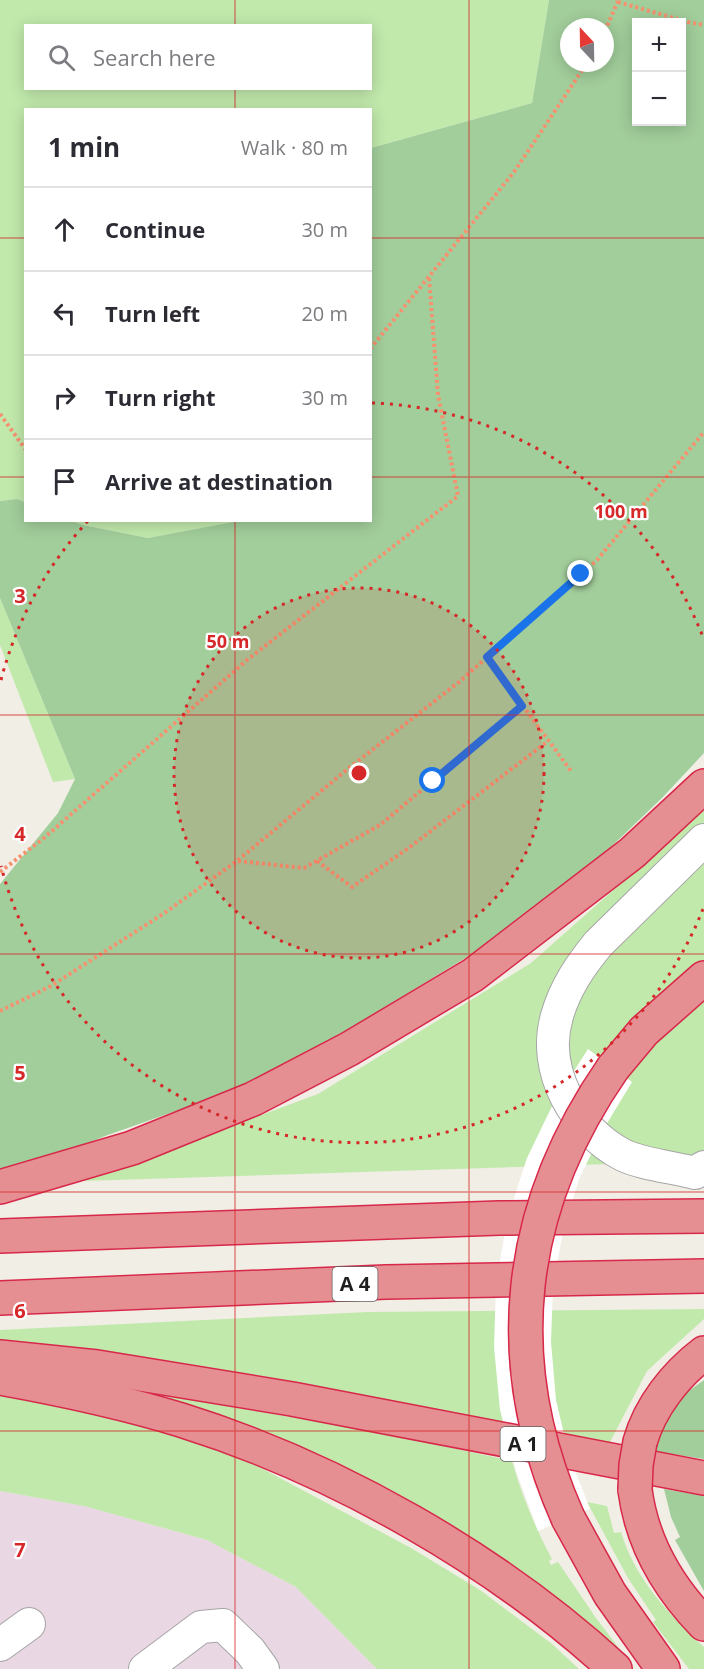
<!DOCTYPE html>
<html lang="en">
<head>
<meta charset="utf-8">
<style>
	:root { --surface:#fff; --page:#f7f7f7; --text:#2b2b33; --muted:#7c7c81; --line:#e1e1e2 }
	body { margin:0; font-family:"Open Sans",sans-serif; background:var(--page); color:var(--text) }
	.controls { position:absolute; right:18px; top:18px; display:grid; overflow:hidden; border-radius:0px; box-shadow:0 3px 15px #0003 }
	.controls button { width:54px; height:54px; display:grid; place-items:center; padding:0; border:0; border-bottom:2px solid var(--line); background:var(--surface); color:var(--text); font:30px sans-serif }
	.compass { position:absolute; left:560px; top:18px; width:54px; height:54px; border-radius:50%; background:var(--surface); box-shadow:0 3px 15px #0003; rotate:338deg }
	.stop { position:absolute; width:18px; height:18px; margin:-14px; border:4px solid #1a73e8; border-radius:50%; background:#fff }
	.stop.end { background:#1a73e8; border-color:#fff; box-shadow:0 2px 6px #0008 }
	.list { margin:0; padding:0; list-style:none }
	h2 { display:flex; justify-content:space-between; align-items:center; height:78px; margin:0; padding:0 24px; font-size:26px }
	h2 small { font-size:20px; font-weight:400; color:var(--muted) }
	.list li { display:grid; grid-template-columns:39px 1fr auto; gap:18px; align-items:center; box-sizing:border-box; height:84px; padding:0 24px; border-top:2px solid var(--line) }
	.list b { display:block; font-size:22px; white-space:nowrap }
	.list em { font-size:20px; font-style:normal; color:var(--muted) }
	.icon { flex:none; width:33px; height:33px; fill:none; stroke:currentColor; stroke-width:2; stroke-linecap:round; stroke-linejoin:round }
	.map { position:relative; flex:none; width:704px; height:1669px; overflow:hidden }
	.search { position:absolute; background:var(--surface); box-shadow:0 3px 15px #0003; left:24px; top:24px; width:348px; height:66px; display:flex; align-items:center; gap:15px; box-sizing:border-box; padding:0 21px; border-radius:0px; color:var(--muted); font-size:22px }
	.panel { position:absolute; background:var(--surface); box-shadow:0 3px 15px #0003; left:24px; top:108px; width:348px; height:414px; border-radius:0px }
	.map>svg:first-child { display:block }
</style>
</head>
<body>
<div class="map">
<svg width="704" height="1669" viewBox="0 0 704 1669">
	<rect width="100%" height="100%" fill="#f0eee5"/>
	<polygon fill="#e9d7e3" points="0,1491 84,1506 207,1540 296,1587 377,1669 0,1669"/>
	<g fill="#c1e9ac" fill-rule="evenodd">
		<path d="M0,0H549L532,103L371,148L370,110H26L25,502L17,499L0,501ZM26,26H370V88H26Z"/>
		<polygon points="72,521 234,521 234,522 148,538 83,525"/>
		<polygon points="0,598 75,779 53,782 0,645"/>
		<polygon points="704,810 704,1161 83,1181 318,1094 531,963"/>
		<polygon points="704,1309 704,1319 647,1371 610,1442 226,1373 0,1341 0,1330 368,1312"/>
		<polygon points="0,1392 53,1402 220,1446 411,1548 480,1590 552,1644 579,1669 377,1669 296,1587 207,1540 84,1506 0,1491"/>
		<path d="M169,1396L383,1433L512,1461C522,1496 535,1527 552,1559L549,1561L551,1565L558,1562L596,1618L625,1656L622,1657L168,1401Z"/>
		<path d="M587,1502L607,1506L614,1533L621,1532C634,1577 669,1615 704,1647V1669H689L653,1622L656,1620L628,1578Z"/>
	</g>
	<g fill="#a2ce9b" fill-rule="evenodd">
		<path d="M549,0H704V753L662,798L589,868L467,957L354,1026L241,1088L105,1136L14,1174L0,1176V884L58,813L75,779L0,598V501L17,499L25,502L26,520L72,521L83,525L148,538L233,522L234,521L370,520L371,148L532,103ZM636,22H682V122H636ZM569,27H605V63H569Z"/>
		<polygon points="704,1380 704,1459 652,1451 676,1400"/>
		<polygon points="664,1489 704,1496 704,1591 675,1540 680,1537 671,1517"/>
	</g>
	<polygon fill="#fff" points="588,1049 632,1082 603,1130 579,1179 563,1232 553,1285 551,1342 556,1400 569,1455 590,1509 538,1531 516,1471 500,1410 494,1347 496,1284 507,1220 527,1158 554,1102"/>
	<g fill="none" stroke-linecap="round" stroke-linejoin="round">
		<defs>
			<g id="minor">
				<path d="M704,840L598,944C580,966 565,988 557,1016C541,1070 575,1130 623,1155C638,1163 676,1168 695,1173L704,1167"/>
				<polyline points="0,1645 29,1624"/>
				<polyline points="145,1669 201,1627 223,1625 250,1651 263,1669"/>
			</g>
			<g id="highway">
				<polyline points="613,1068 644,1031 704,978"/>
				<polyline points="0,1187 132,1148 253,1099 349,1049 473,975 632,853 704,786"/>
				<polyline points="0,1236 499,1218 704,1216"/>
				<polyline points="0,1298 386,1282 704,1276"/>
				<polyline points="0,1357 97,1367 292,1399 704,1478"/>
				<path d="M0,1378C61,1389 122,1402 181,1420C335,1468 497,1560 615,1669"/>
				<path d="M640,1442C650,1407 675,1375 704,1353"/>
				<path d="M635,1490C642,1543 667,1586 704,1624"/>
				<polyline points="568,1518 610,1594 663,1669"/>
			</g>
		</defs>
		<use href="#minor" stroke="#a6a6a6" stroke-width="34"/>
		<use href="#highway" stroke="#d8284a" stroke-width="36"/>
		<g stroke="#f7916f" stroke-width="4" stroke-dasharray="3 3" stroke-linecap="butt">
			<polyline points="618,2 688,22 704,25"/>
			<polyline points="605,31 618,1"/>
			<polyline points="370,349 514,172 587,63"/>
			<polyline points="0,414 26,450"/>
			<polyline points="487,657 571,771"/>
			<polyline points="238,861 304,868 380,825 522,706"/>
			<polyline points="317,861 352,887 410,847 548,741"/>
			<polyline points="0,872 44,838 247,660 458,496 438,395 429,277"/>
			<polyline points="0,1011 51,986 163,914 237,861 344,772 459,682 597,560 704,432"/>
		</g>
		<use href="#minor" stroke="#fff" stroke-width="32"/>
		<use href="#highway" stroke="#e58f92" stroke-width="33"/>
		<defs>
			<g id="highway-bridge">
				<polyline points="635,1490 636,1465 640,1442"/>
				<path d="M568,1518C498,1361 516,1208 613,1068"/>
			</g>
		</defs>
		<use href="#highway-bridge" stroke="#d8284a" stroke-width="36" stroke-linecap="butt"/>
		<use href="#highway-bridge" stroke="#e58f92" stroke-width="33"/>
	</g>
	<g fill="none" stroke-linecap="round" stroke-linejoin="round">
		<polyline stroke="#1a73e8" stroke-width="8" points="433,781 522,706 487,657 581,574"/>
	</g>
	<path fill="none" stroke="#d62828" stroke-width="1.5" stroke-opacity="0.55" d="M235,0V26M469,0V1669M235,88V110M0,238H26M370,238H704M0,477H26M370,477H704M235,520V1669M0,715H704M0,954H704M0,1192H704M0,1431H704"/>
	<circle cx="359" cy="773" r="185" fill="#d62828" fill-opacity=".12"/>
	<g fill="none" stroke="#d62828" stroke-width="3" stroke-dasharray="3 6">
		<circle cx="359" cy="773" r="185"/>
		<path d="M703 909A370 370 0 0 1 1 866M1 680A370 370 0 0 1 88 521M372 403A370 370 0 0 1 703 637"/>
	</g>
	<g text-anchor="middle" stroke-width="4.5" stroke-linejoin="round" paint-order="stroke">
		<g fill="#fff" stroke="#626262" stroke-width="1.5">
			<rect x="332.5" y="1267" width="45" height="34" rx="4.5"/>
			<rect x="500.5" y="1427" width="45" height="34" rx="4.5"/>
		</g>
		<g font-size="20" font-weight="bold" fill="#1f1f1f">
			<text x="355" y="1291">A 4</text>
			<text x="523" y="1451">A 1</text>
		</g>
	</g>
	<g font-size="20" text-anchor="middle" font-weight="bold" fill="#d62828" stroke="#fff" stroke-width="4.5" stroke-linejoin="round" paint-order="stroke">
		<text x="20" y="603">3</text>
		<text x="20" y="841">4</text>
		<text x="20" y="1080">5</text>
		<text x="20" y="1318">6</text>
		<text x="20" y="1557">7</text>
	</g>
	<circle cx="359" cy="773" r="9" fill="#d62828" stroke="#fff" stroke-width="3"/>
	<g font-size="18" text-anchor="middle" font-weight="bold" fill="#d62828" stroke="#fff" stroke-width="4.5" stroke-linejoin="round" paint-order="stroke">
		<text x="621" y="518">100 m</text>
		<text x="228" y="648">50 m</text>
	</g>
</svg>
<div class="controls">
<button>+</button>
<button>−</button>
</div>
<svg class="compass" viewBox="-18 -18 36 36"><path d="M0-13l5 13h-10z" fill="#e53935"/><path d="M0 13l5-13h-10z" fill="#7c7c81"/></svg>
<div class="stop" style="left:433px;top:781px"></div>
<div class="stop end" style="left:581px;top:574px"></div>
<div class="search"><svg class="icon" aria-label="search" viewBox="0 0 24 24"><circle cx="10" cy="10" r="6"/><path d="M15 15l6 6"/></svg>Search here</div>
<section class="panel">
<h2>1 min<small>Walk · 80 m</small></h2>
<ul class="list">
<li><svg class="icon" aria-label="ahead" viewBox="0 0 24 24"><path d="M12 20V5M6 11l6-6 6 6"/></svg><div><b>Continue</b></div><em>30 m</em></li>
<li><svg class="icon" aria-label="left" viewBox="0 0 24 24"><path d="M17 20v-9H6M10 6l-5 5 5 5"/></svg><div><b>Turn left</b></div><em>20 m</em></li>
<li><svg class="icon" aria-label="right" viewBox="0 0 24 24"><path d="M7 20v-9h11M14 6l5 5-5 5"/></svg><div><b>Turn right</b></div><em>30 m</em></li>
<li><svg class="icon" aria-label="arrive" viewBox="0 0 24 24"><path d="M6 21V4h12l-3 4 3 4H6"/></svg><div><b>Arrive at destination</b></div></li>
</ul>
</section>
</div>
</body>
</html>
